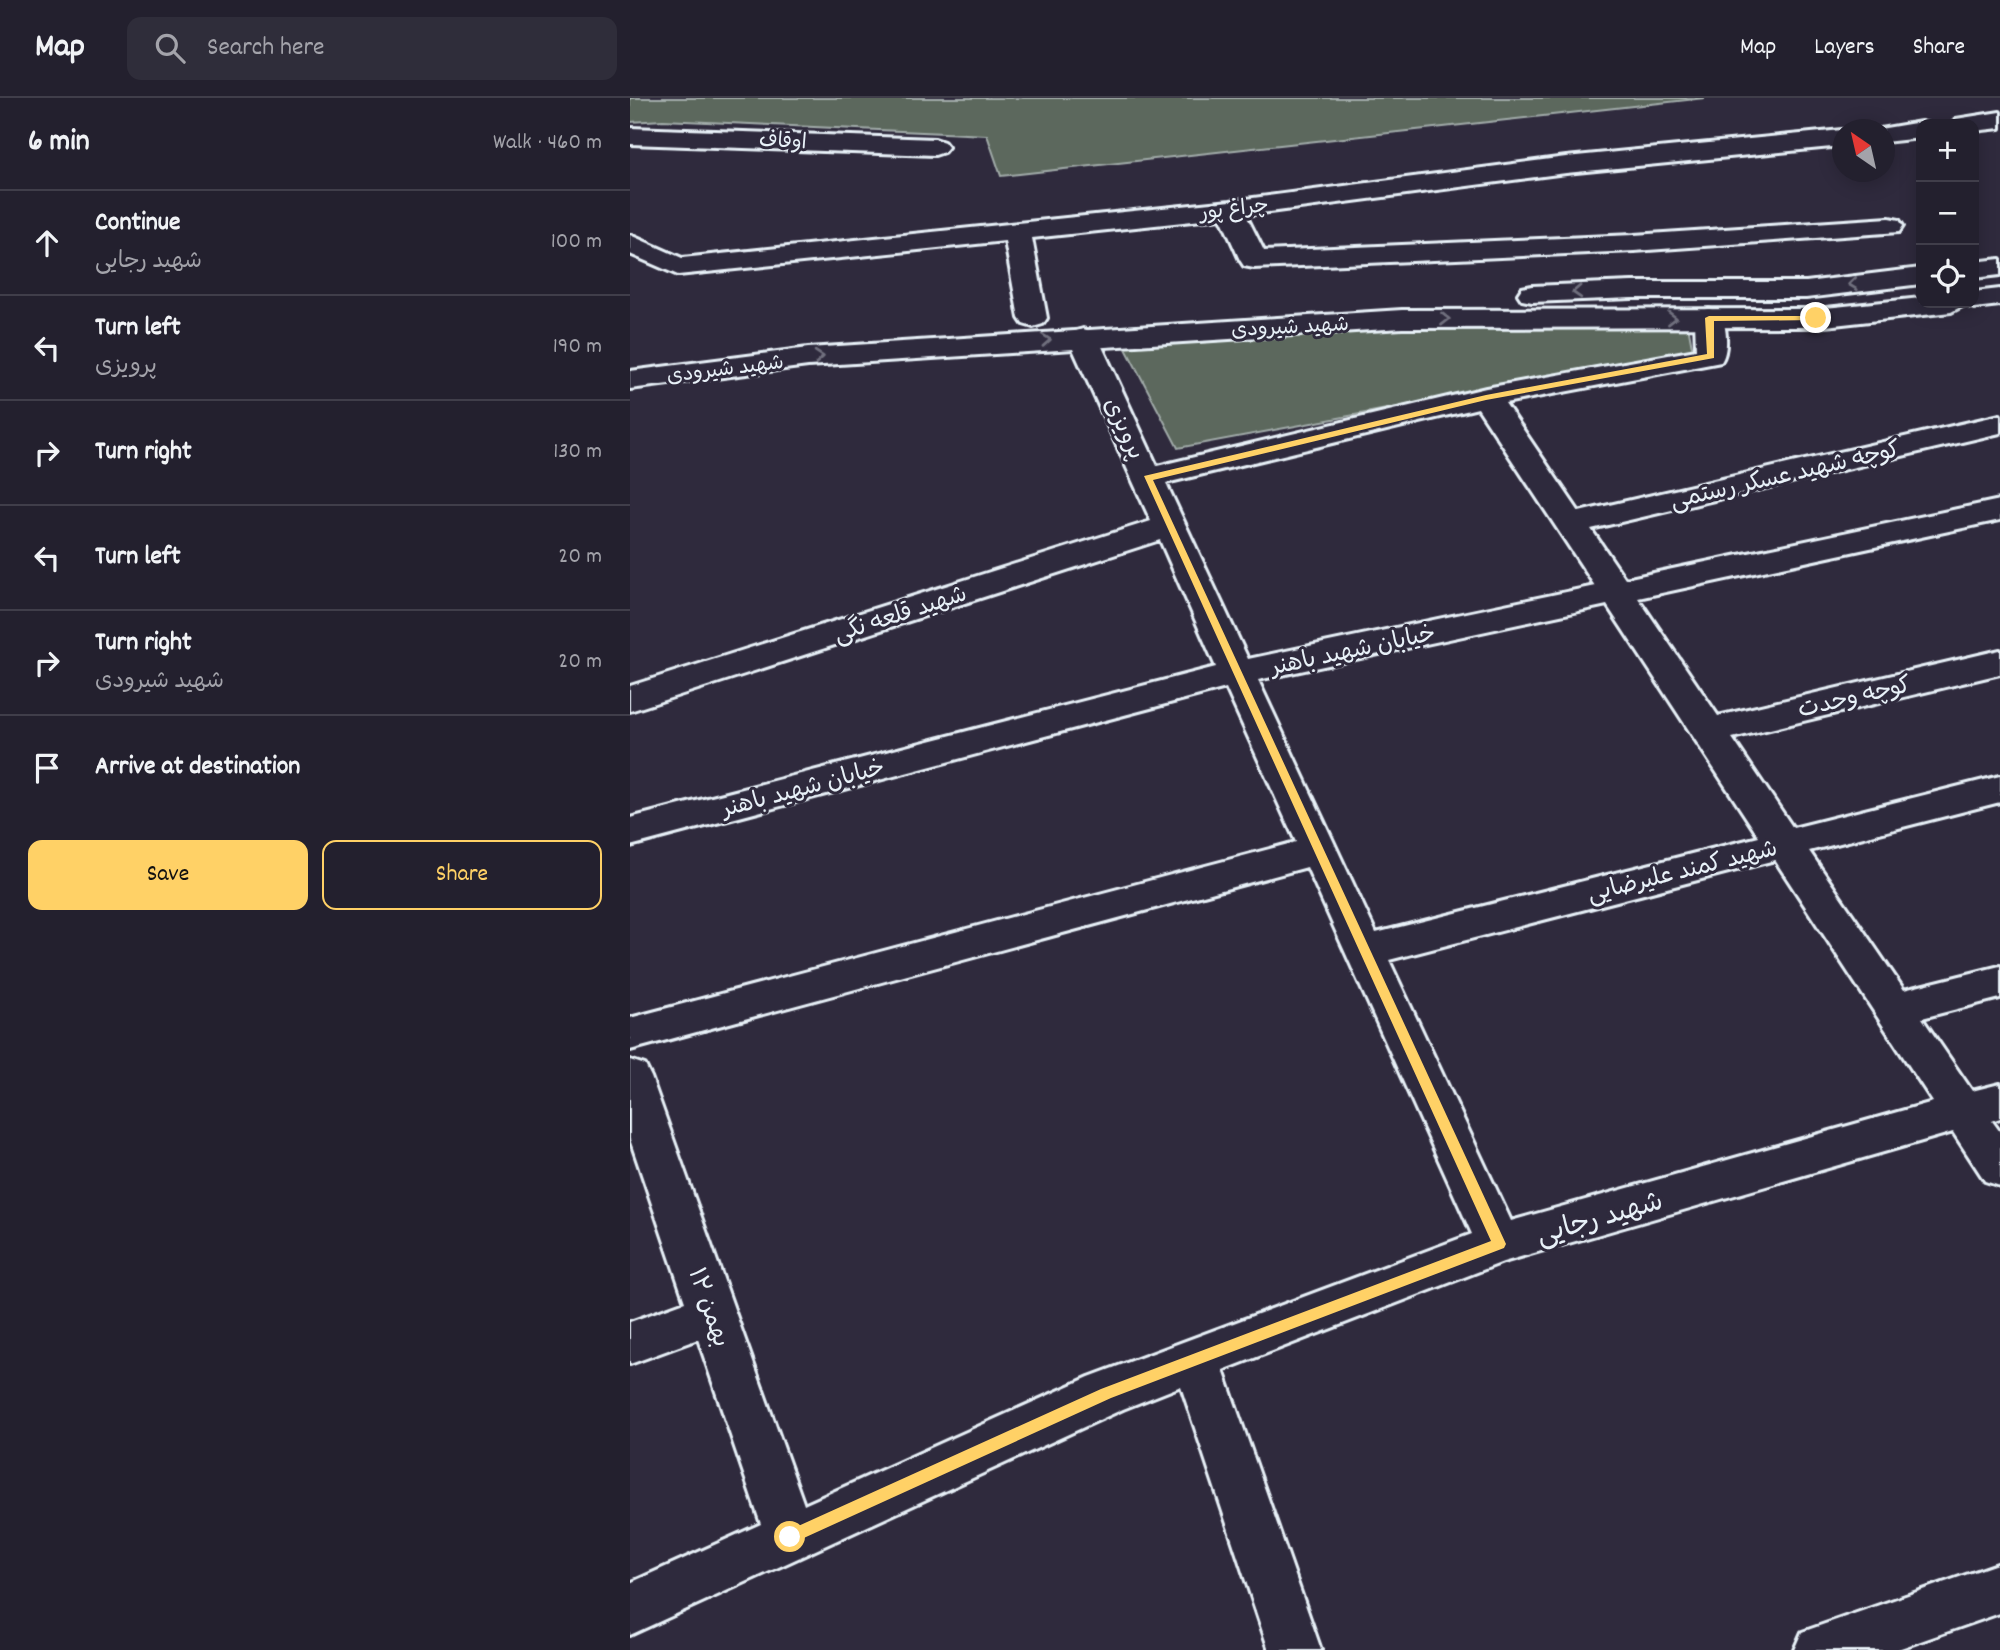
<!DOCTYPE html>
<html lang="en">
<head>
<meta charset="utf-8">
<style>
	:root { --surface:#23202e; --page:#2f2d3a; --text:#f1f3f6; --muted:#a3a3aa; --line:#403e4a; --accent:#ffd166 }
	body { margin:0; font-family:Dekko,"Playpen Sans Arabic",sans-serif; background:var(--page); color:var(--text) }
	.controls { position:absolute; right:21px; top:21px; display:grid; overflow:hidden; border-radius:14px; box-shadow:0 4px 18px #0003 }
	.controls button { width:63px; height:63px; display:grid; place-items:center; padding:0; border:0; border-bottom:2px solid var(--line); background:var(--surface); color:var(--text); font:35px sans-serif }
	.compass { position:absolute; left:1202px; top:21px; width:63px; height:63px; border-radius:50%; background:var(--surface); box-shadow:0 4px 18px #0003; rotate:326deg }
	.stop { position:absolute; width:21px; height:21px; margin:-16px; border:5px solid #ffd166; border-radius:50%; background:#fff }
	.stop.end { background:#ffd166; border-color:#fff; box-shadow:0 2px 7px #0008 }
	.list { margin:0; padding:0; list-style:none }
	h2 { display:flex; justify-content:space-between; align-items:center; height:91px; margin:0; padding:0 28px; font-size:30px }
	h2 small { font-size:23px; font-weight:400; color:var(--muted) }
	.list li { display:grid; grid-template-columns:46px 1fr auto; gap:21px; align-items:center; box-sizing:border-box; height:105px; padding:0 28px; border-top:2px solid var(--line) }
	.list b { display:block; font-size:26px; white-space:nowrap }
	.list p { margin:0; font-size:23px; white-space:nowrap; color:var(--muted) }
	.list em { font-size:23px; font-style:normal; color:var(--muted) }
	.actions { display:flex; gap:14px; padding:21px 28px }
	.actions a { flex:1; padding:16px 0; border:2px solid var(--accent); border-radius:14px; text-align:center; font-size:24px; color:var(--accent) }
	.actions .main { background:var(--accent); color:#111 }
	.icon { flex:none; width:38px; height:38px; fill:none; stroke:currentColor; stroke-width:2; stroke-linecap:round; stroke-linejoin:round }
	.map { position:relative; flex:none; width:1370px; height:1552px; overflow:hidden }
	header { display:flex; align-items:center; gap:42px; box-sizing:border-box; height:98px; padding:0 35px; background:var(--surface); border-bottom:2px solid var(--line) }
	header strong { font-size:33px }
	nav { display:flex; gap:38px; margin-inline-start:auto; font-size:24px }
	.search { width:490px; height:63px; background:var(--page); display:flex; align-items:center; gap:18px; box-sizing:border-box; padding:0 24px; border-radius:14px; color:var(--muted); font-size:26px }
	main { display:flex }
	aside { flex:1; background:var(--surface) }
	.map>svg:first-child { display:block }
</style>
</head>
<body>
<header>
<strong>Map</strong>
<div class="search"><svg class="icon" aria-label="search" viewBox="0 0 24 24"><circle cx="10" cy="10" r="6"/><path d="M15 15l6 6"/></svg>Search here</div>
<nav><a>Map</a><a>Layers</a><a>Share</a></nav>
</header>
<main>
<aside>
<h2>6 min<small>Walk · 460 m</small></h2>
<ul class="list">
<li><svg class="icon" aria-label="ahead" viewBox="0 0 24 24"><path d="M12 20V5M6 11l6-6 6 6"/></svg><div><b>Continue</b><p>شهید رجایی</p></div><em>100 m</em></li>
<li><svg class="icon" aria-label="left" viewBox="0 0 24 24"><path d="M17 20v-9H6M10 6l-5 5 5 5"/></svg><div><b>Turn left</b><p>پرویزی</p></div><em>190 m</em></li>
<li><svg class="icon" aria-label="right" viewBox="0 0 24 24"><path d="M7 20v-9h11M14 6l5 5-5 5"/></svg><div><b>Turn right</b></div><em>130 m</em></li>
<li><svg class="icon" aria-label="left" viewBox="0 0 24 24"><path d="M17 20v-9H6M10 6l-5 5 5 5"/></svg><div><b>Turn left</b></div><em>20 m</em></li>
<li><svg class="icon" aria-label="right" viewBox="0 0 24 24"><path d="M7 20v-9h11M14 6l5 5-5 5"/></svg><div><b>Turn right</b><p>شهید شیرودی</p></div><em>20 m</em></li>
<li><svg class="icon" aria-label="arrive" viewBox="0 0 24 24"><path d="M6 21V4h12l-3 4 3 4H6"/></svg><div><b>Arrive at destination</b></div></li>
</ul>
<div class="actions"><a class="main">Save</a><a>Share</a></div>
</aside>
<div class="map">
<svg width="1370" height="1552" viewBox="0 0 1370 1552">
	<rect width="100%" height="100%" fill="#2f2a3d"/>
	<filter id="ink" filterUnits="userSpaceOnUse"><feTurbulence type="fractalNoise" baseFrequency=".0143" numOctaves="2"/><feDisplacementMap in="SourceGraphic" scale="14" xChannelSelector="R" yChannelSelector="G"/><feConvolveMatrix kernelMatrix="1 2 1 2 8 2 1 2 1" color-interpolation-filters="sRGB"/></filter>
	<g filter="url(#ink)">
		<g fill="#5c685d" stroke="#a2acaa" stroke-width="2">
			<polygon points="0,0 1075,0 371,78 357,37 33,22 0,24"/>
			<polygon points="1057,222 1063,254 548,350 492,243 677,232"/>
		</g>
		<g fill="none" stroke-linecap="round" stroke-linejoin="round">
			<defs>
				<g id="minor">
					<polygon points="1370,14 1370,30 1344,33 1344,26 1322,26 1326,21"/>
					<polygon points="1291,24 1298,26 1291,26 1291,40 1254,44 1254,32 1244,32"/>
					<polygon points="0,30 305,41 314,44 318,49 314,54 305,57 0,46"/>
					<polygon points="1212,32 1212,48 936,75 616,117 634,153 1004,137 1259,120 1269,122 1273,128 1269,134 1004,153 624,170 614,168 610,162 591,120 402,140 417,220 413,226 403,229 393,226 389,220 375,143 48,177 0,156 0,137 52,160 600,103 936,59"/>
					<path d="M1079,211L1089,214C1097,225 1099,253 1091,264L875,305L949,414L1370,317V335L961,431L995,481L1370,402V422L1008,500L1088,618L1370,552V576L1102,640L1163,730L1370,678V704L1179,753L1274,892L1370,868V900L1292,920L1342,993L1370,986V1020L1362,1023L1370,1034V1088L1355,1083L1323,1034L873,1164L593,1272L691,1552H639L551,1288L493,1311L0,1537V1485L131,1426L68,1241L0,1266V1224L55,1204L0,1041V962L15,967L21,979L174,1407L459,1279L842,1136L677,769L0,952V920L666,744L596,590L0,748V720L586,569L530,442L0,613V588L521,423L438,240L443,234L453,231L463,234L468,240L527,368L856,290L1066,252L1065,220L1069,214ZM848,310L965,488L618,561L536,385ZM977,507L1129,739L746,835L628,582ZM1145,762L1303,1004L881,1123L759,862Z"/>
					<polygon points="1370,1465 1370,1515 1265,1552 1164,1552 1172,1534"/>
				</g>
				<g id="major">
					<polygon points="1370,161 1370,177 1344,180 1344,164"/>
					<polygon points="1291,170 1291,186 1176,200 1002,200 902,204 892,202 888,196 892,190 902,188 1002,184 1176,184"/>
					<polygon points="1370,191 1370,207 1344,210 1334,207 1321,214 1186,229 772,230 178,268 0,291 0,273 178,250 772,212 1186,211 1291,200 1291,205 1344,205 1344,194"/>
				</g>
			</defs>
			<use href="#minor" stroke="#e8f1f8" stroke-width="6"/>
			<use href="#major" stroke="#e8f1f8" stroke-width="6"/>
			<use href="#minor" fill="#2f2a3d" fill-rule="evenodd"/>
			<use href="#major" fill="#2f2a3d" fill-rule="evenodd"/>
		</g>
		<defs><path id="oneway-chevron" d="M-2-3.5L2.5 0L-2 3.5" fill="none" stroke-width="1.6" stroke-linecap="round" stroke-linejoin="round" transform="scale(1.75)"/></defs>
		<g stroke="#70707e">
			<use href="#oneway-chevron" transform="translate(1223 186) rotate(173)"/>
			<use href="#oneway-chevron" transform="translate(947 194) rotate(177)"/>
			<use href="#oneway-chevron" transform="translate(1042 220)"/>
			<use href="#oneway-chevron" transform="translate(815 221)"/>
			<use href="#oneway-chevron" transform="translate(416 242) rotate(-4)"/>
			<use href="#oneway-chevron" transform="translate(189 259) rotate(-4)"/>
		</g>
	</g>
	<polygon fill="#ffd166" points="1186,218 1189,222 1084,223 1084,260 856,302 523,382 876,1146 874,1150 481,1300 165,1444 155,1444 155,1434 471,1291 861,1143 514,378 856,297 1077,256 1075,220 1079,218"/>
	<g text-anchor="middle" stroke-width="6" stroke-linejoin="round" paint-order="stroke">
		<g font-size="21" fill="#e8f1f8" stroke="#2f2a3d">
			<text transform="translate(153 42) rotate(3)" y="7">اوقاف</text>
			<text transform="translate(604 110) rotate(-7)" y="7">چراغ پور</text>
			<text transform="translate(660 228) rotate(-3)" y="7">شهید شیرودی</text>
			<text transform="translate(95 270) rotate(-7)" y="7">شهید شیرودی</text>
		</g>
		<g font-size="24" fill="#e8f1f8" stroke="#2f2a3d">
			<text transform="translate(495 330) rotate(65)" y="8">پرویزی</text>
			<text transform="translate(1155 376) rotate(-13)" y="8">کوچه شهید عسکر رستمی</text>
			<text transform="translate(270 515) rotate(-18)" y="8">شهید قلعه نگی</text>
			<text transform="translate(723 551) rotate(-12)" y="8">خیابان شهید باهنر</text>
			<text transform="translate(1224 598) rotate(-13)" y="8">کوچه وحدت</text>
			<text transform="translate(173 689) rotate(-15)" y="8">خیابان شهید باهنر</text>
			<text transform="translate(1052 772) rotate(-14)" y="8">شهید کمند علیرضایی</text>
			<text transform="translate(80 1209) rotate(71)" y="8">۱۲ بهمن</text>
		</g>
		<g font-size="28" fill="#e8f1f8" stroke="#2f2a3d">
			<text transform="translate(969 1118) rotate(-16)" y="10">شهید رجایی</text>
		</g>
	</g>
</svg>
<div class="controls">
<button>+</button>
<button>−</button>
<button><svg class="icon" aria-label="locate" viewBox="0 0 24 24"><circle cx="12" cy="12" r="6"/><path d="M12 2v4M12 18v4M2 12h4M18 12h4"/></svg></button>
</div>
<svg class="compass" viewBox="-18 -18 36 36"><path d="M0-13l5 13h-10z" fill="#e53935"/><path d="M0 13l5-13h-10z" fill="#a3a3aa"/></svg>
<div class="stop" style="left:160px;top:1439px"></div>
<div class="stop end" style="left:1186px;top:220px"></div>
</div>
</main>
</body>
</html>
